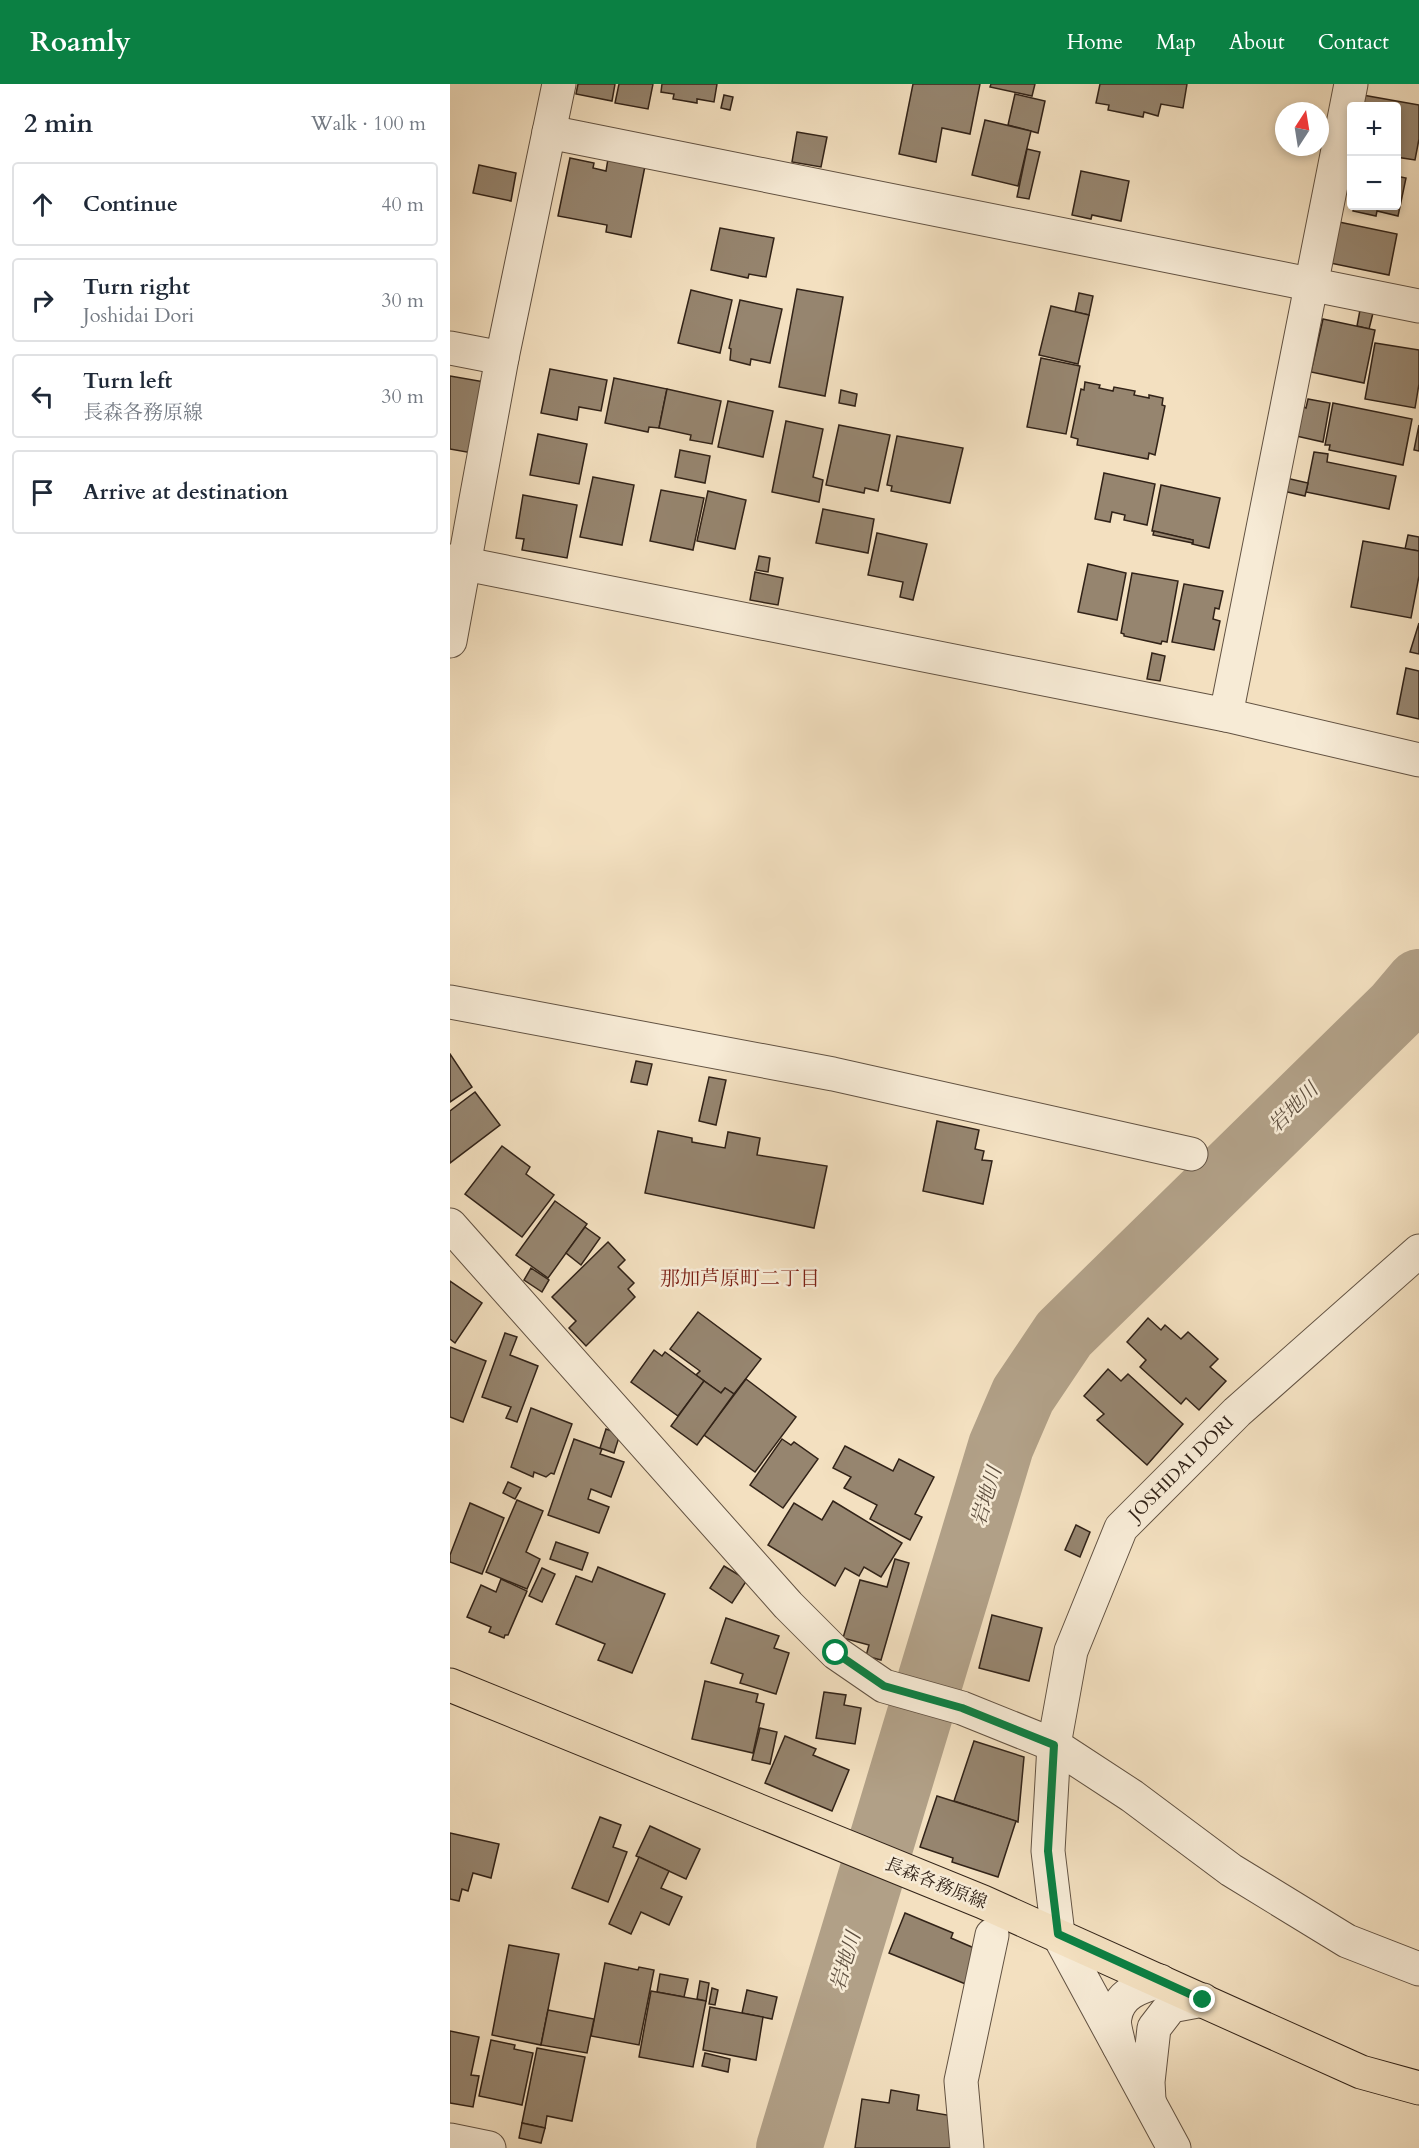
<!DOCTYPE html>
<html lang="en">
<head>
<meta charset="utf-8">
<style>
	:root { --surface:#fff; --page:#f2f2f3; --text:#1f2937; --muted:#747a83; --line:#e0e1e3; --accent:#0b8043 }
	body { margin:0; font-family:Cardo,"Noto Serif JP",serif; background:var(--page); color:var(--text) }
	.controls { position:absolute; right:18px; top:18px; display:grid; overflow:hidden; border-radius:6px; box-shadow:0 3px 9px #0003 }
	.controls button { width:54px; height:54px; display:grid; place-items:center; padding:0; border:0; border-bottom:2px solid var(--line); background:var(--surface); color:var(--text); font:30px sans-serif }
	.compass { position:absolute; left:825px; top:18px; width:54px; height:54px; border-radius:50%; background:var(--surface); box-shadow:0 3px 9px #0003; rotate:12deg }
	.stop { position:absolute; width:18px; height:18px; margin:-14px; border:4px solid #0b8043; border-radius:50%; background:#fff }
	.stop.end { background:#0b8043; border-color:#fff; box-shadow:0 2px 6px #0008 }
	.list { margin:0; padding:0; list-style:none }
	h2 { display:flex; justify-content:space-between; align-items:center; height:78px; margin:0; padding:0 24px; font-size:26px }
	h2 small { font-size:20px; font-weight:400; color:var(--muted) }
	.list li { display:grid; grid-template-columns:39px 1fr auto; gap:18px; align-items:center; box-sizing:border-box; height:84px; margin:0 12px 12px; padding:0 12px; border:2px solid var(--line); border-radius:6px }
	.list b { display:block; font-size:22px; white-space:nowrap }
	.list p { margin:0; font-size:20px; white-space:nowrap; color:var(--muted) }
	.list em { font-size:20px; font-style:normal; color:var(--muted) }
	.icon { flex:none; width:33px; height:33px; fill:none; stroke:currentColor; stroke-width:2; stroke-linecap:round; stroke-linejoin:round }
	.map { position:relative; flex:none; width:969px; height:2064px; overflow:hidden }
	header { display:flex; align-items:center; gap:36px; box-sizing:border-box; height:84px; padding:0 30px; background:var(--accent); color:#fff }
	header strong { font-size:28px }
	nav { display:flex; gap:33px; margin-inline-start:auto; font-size:21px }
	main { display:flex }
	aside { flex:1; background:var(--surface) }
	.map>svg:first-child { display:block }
</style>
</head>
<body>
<header>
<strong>Roamly</strong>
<nav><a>Home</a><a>Map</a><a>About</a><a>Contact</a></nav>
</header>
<main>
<aside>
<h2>2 min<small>Walk · 100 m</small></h2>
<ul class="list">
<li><svg class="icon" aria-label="ahead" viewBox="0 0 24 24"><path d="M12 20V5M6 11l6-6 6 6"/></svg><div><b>Continue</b></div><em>40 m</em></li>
<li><svg class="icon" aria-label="right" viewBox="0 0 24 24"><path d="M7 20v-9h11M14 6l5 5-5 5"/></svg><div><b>Turn right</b><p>Joshidai Dori</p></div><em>30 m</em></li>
<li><svg class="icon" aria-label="left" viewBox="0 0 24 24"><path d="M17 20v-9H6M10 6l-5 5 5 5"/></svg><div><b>Turn left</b><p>長森各務原線</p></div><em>30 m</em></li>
<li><svg class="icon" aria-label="arrive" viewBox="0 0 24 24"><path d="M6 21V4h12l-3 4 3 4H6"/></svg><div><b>Arrive at destination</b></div></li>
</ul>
</aside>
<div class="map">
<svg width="969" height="2064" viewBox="0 0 969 2064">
	<rect width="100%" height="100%" fill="#f3e0c0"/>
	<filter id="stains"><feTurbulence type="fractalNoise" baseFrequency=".00333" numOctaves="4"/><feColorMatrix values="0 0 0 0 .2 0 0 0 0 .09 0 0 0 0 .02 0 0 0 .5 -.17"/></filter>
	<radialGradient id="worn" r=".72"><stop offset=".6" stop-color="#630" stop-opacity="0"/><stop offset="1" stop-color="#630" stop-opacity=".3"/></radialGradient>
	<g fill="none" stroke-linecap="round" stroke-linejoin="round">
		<polyline stroke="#b1a087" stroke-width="66" points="339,2064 551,1362 573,1311 614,1250 947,924 969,898"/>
	</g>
	<g fill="#96856f" stroke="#322318" stroke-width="1.5">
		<polygon points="128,0 165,0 162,17 126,10"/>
		<polygon points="169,0 203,0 198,25 165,19"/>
		<polygon points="212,0 267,0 264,18 247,15 247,19 223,15 224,10 211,8"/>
		<polygon points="463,0 530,0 520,50 492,44 486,78 449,70"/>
		<polygon points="541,0 585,0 582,12 540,3"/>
		<polygon points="650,0 737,0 733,24 711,20 708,32 694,28 693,33 658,26 659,21 646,19"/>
		<polygon points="565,10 595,17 588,49 558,41"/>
		<polygon points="907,10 969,21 969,55 965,76 946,73 946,22 905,22"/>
		<polygon points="274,11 283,13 280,26 271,24"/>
		<polygon points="535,36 581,47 568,102 522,91"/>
		<polygon points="347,48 377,53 371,83 342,78"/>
		<polygon points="577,65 590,68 579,115 567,113"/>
		<polygon points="120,74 144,79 143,84 156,87 158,75 195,82 181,153 156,148 157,141 108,132"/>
		<polygon points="29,81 66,89 61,117 23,109"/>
		<polygon points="631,87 679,97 671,137 642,131 641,135 622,131"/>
		<polygon points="946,92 956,94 948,132 927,127 926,132 903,127 904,122 946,122"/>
		<polygon points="889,138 947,150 939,191 880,179"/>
		<polygon points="270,144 324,154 316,193 299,190 298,194 261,186"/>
		<polygon points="347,205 393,213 375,312 329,303"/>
		<polygon points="241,206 282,216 270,269 228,259"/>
		<polygon points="629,209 643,212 639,231 625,228"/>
		<polygon points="290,216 332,225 320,279 301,275 300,281 280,276 281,265 279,264"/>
		<polygon points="601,222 639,231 628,280 589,271"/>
		<polygon points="910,226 923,229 919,245 907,242"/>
		<polygon points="873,235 925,246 914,299 861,288"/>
		<polygon points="925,259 969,266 969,300 965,324 915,315"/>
		<polygon points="591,274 630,282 616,350 577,343"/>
		<polygon points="100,285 157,296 151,327 129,323 127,336 91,329"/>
		<polygon points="0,292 35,298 22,369 0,365"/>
		<polygon points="164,294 217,305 209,344 199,343 198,348 155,339"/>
		<polygon points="635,298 650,301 649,304 663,307 664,303 685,307 684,311 699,314 699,311 713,314 712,321 715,322 705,371 699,369 698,375 627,361 628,355 621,353 631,305 634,306"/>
		<polygon points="217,305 271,317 262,360 240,356 241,351 209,344"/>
		<polygon points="391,306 407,310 405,322 389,319"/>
		<polygon points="858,315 880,319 873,358 846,352 851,322 856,324"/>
		<polygon points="278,317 323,327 313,373 268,363"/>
		<polygon points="883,319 962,335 953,381 879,366 880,361 875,361"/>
		<polygon points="336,337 373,345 363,393 373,396 369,418 322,408"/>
		<polygon points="389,341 440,351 428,407 415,404 414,409 376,401"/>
		<polygon points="969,341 969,367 964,366"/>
		<polygon points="88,350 137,360 129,400 80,391"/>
		<polygon points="447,352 513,364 500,419 441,407 442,402 437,401"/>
		<polygon points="230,366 260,372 255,399 225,393"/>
		<polygon points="864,368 878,370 877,378 946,392 939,425 856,408"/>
		<polygon points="654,389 705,400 697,441 674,436 675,431 662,428 660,438 645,435"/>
		<polygon points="143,393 184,401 172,461 130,453"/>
		<polygon points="836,394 858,399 855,412 833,407"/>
		<polygon points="711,401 770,414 759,464 742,460 743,456 702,447"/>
		<polygon points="211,406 254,414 243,466 200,457"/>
		<polygon points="258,407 296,416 285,465 247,457"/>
		<polygon points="73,411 127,421 117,474 72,466 74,455 66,454"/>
		<polygon points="373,425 424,435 418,469 366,459"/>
		<polygon points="704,447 743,456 743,459 703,451"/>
		<polygon points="427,449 477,460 463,516 450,513 453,498 418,491"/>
		<polygon points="958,451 969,453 969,467 955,465"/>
		<polygon points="913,457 969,467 969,492 961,534 901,523"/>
		<polygon points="309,472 320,474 318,488 306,486"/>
		<polygon points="638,480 676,489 667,536 628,528"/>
		<polygon points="305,488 333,494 328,521 300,516"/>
		<polygon points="682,489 728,497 717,558 712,557 711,560 674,552 674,550 671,549"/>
		<polygon points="734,500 773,507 769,525 765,524 763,535 770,537 764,566 722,558"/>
		<polygon points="969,539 969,570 960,568"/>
		<polygon points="702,569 715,572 710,597 697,595"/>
		<polygon points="956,584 969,587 969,635 947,630"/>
		<polygon points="0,970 22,1003 0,1018"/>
		<polygon points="186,977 202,980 197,1001 181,998"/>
		<polygon points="259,993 276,996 266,1041 249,1037"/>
		<polygon points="25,1008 50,1041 0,1079 0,1027"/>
		<polygon points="487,1037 529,1046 525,1065 534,1067 532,1076 542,1077 533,1120 473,1107"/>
		<polygon points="208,1047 242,1054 242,1058 275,1064 278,1048 310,1054 307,1071 377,1082 364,1144 195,1109"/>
		<polygon points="52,1062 80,1083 76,1090 104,1111 72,1153 15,1110"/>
		<polygon points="105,1117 137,1140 98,1194 66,1171"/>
		<polygon points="135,1143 150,1154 131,1181 116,1169"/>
		<polygon points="158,1158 175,1176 168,1183 184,1199 178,1205 185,1213 136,1262 119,1244 126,1237 102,1213"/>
		<polygon points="81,1184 99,1196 92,1208 74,1196"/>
		<polygon points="0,1197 32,1219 5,1259 0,1255"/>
		<polygon points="248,1228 311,1275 284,1310 275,1304 271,1309 246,1291 250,1287 220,1265"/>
		<polygon points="698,1234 711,1246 715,1241 731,1255 738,1248 768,1275 760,1283 776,1297 749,1326 736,1314 731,1320 690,1283 696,1276 677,1258"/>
		<polygon points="55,1249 67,1253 60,1271 88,1282 67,1338 56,1334 61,1323 32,1313"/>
		<polygon points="0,1263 36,1277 13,1338 0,1333"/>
		<polygon points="204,1266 212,1272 215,1268 254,1297 228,1332 181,1298"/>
		<polygon points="658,1285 671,1297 678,1290 733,1340 697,1381 647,1336 654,1330 634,1312"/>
		<polygon points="296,1295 346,1333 305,1388 254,1351"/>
		<polygon points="254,1297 271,1309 275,1304 284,1310 247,1361 221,1342"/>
		<polygon points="81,1324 122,1340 104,1390 101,1389 96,1393 84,1388 83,1393 61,1383"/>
		<polygon points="156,1345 170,1350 164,1369 150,1364"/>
		<polygon points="124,1355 152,1365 150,1370 174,1378 161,1413 141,1405 138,1415 159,1423 149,1449 98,1431"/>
		<polygon points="332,1355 341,1361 344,1358 368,1375 333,1424 300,1401"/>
		<polygon points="395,1362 443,1387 449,1375 484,1393 465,1430 472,1433 460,1456 420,1435 427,1421 394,1404 401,1393 383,1384"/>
		<polygon points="58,1398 71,1404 65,1415 53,1409"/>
		<polygon points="67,1416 93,1427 76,1468 90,1475 77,1505 36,1488"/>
		<polygon points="383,1417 452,1459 431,1493 414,1483 409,1492 395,1484 385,1502 318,1461 344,1419 372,1436"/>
		<polygon points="20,1419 54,1434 32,1490 0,1478 0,1471"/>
		<polygon points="626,1441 640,1448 630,1473 615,1466"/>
		<polygon points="106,1458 138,1469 132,1486 100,1475"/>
		<polygon points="445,1475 459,1479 431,1576 416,1572 419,1561 393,1554 410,1496 437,1503"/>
		<polygon points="274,1482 297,1496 282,1519 260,1504"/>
		<polygon points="148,1483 215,1510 182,1589 148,1576 155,1560 106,1540 126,1492 142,1498"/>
		<polygon points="92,1484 105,1490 92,1518 79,1512"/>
		<polygon points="51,1495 77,1507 58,1551 55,1551 54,1554 39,1548 41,1543 17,1533 31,1501 46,1508"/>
		<polygon points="542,1531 592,1544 579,1597 529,1584"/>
		<polygon points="276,1534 329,1552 324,1564 339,1569 326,1610 290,1599 293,1590 261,1579"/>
		<polygon points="255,1597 308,1610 306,1618 314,1620 303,1669 242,1655"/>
		<polygon points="374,1608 396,1611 394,1621 411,1624 405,1660 366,1654"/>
		<polygon points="310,1644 327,1648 320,1680 302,1676"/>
		<polygon points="335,1652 366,1665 363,1671 399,1686 382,1727 315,1699"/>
		<polygon points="524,1657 574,1673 568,1738 504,1717"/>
		<polygon points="487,1712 566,1737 548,1793 502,1778 503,1774 470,1763"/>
		<polygon points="150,1733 171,1741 163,1763 177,1768 158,1818 122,1804"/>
		<polygon points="200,1742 250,1765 236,1795 186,1772"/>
		<polygon points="0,1749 49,1760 41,1794 23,1789 18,1807 12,1805 9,1817 0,1815"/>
		<polygon points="189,1773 219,1787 211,1804 232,1813 219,1841 191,1828 181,1850 159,1840"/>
		<polygon points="455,1829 503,1849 501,1854 531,1867 518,1901 439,1869"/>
		<polygon points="59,1861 109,1870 91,1961 42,1951"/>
		<polygon points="155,1879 188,1886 189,1883 204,1886 189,1961 141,1952"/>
		<polygon points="210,1890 238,1895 234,1913 207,1908"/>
		<polygon points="250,1897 259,1899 256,1917 247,1915"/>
		<polygon points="262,1904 268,1906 265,1921 259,1920"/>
		<polygon points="297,1906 327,1913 322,1935 292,1929"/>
		<polygon points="201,1907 256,1917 243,1983 189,1973"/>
		<polygon points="260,1923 313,1933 306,1976 253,1966"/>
		<polygon points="98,1926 144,1935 137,1969 91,1961"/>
		<polygon points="0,1947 29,1953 21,1991 29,1992 23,2023 0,2019"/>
		<polygon points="41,1956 65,1961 64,1965 83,1969 72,2021 29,2012"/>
		<polygon points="87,1964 135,1973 122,2037 97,2032 95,2044 72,2039"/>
		<polygon points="255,1969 280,1975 278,1988 252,1982"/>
		<polygon points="441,2006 469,2011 467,2026 509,2033 504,2064 405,2064 412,2015 439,2019"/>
		<polygon points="72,2039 95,2044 91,2059 69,2054"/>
	</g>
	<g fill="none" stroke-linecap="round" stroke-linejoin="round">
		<defs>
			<g id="minor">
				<polyline points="99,48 969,222"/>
				<polyline points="0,264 52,274"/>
				<polyline points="0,477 776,631 901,0"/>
				<polyline points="0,557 52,274 109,0"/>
				<polyline points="776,631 969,676"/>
				<polyline points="0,918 383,990 741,1070"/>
				<polyline points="0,1141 338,1521 386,1569 434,1602 512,1624 604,1661 682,1712 781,1786 897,1857 969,1885"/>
				<path d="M669,1962C668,1954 663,1941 665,1933C669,1909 690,1903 710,1897"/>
				<polyline points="699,2016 698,1998 704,1944 721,1922 753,1916"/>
				<polyline points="0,2056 39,2064"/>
				<polyline points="517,2064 511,1997 542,1851"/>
				<polyline points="724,2064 608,1850 598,1767 604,1661 621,1567 671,1444 787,1328 969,1167"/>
			</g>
			<polyline id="major" points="0,1601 533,1818 911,1988 969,2004"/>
		</defs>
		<use href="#minor" stroke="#625242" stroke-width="35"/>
		<use href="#major" stroke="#322318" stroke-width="35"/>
		<use href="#minor" stroke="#f7ebd6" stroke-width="33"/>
		<use href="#major" stroke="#f3e0c0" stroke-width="33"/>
	</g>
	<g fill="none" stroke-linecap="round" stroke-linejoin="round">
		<polyline stroke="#0b8043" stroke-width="8" points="386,1569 434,1602 512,1624 604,1661 598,1767 608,1850 753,1916"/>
	</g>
	<g text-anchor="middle" stroke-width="5" stroke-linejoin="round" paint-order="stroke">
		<g font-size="18" fill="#322318" stroke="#f7ebd6">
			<text transform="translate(731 1384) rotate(-45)" y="6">JOSHIDAI DORI</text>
			<text transform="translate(486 1799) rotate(22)" y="6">長森各務原線</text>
		</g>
		<g font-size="20" font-style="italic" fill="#5e4f3f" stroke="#f7ebd6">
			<text transform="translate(843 1023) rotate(-45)" y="7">岩地川</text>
			<text transform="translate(536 1412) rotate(-73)" y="7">岩地川</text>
			<text transform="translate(395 1877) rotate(-73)" y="7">岩地川</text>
		</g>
		<g font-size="20" fill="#7a1f14" stroke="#f7ebd6">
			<text x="290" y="1201">那加芦原町二丁目</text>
		</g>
	</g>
	<rect width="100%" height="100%" filter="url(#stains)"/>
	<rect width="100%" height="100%" fill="url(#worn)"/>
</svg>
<div class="controls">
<button>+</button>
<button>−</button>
</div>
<svg class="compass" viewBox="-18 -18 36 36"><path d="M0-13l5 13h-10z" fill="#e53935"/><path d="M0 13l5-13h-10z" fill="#747a83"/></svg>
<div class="stop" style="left:386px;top:1569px"></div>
<div class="stop end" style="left:753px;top:1916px"></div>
</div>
</main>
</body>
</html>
